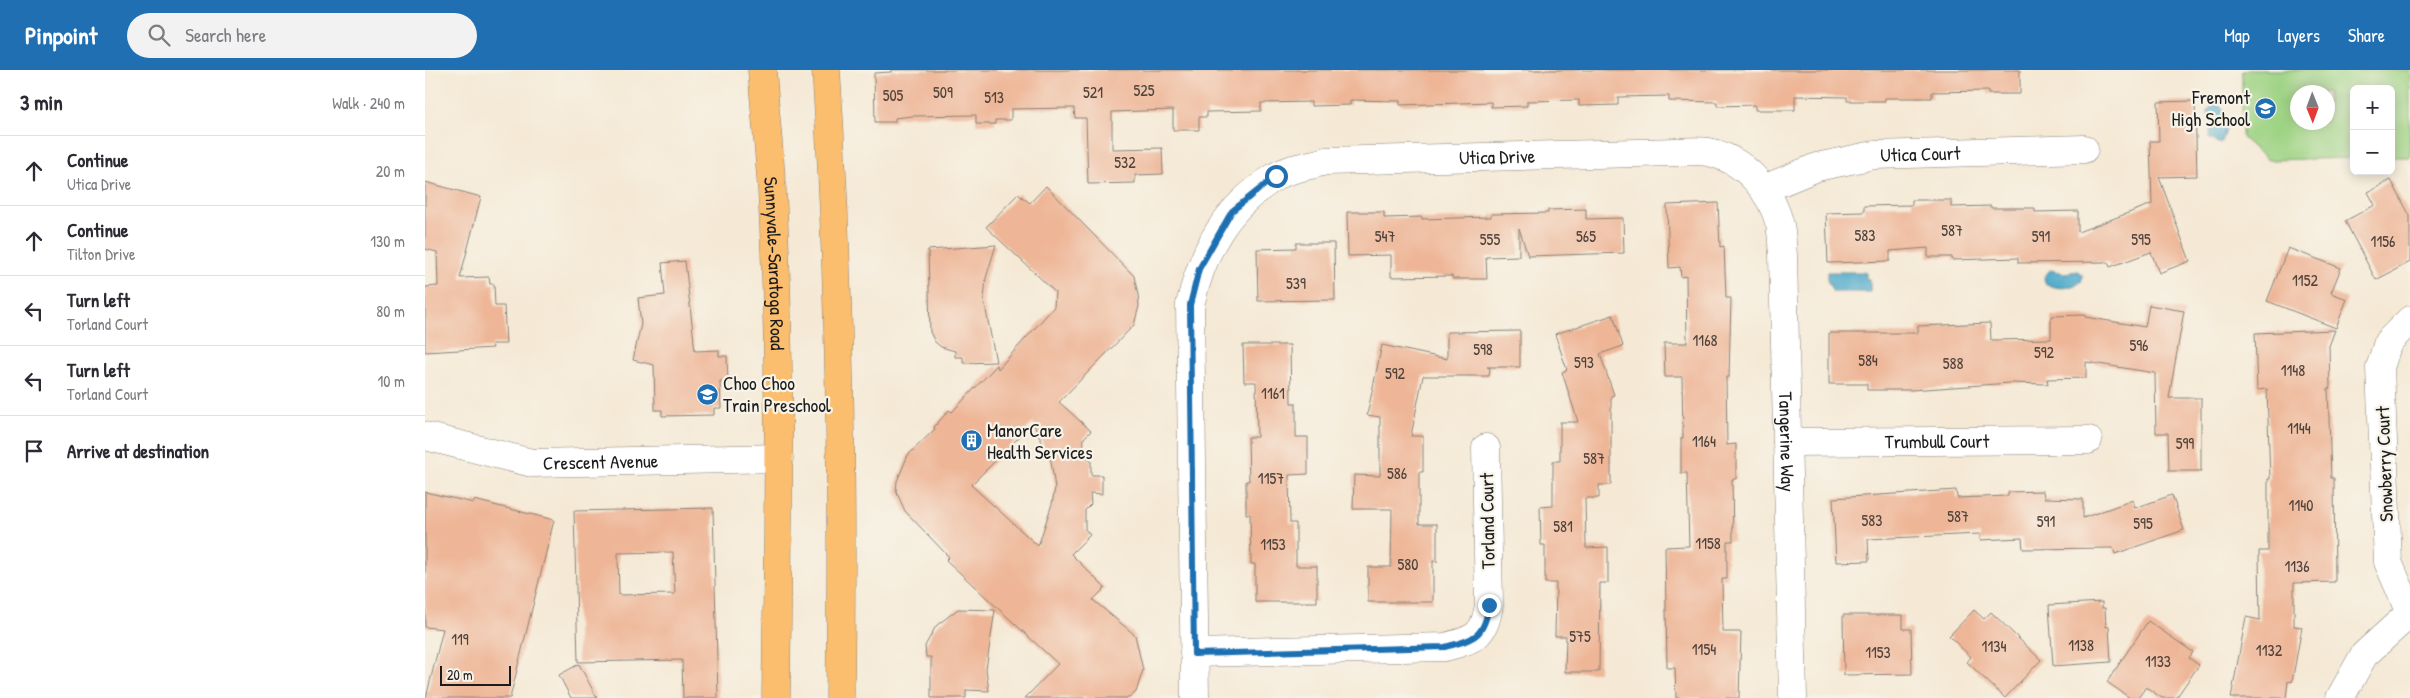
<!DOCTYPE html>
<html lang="en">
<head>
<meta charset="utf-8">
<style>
	:root { --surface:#fff; --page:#f2f2f3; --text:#2b2b33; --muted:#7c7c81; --line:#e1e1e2; --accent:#1f6fb2 }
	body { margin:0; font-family:"Patrick Hand",sans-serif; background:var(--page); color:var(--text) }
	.controls { position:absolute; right:15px; top:15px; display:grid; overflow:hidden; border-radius:8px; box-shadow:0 2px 12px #0003 }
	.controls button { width:45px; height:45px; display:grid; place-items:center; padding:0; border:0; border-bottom:1px solid var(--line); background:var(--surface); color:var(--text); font:25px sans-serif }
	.compass { position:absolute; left:1865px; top:15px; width:45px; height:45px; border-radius:50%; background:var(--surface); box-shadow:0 2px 12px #0003; rotate:179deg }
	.scale { position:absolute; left:15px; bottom:12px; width:71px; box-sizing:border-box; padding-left:5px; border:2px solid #1c1c1c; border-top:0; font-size:14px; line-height:18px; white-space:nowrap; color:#1c1c1c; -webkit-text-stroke:4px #f7f3e8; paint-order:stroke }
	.stop { position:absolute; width:15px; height:15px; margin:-11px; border:4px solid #1f6fb2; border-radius:50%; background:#fff }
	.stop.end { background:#1f6fb2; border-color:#fff; box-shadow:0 1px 5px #0008 }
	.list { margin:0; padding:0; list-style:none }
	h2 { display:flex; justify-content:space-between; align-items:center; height:65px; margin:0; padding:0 20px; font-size:21px }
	h2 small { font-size:16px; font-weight:400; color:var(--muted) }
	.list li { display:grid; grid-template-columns:32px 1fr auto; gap:15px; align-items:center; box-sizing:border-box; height:70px; padding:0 20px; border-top:1px solid var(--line) }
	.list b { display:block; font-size:19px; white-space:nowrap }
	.list p { margin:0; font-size:16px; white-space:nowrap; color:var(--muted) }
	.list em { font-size:16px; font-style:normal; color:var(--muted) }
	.icon { flex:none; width:28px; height:28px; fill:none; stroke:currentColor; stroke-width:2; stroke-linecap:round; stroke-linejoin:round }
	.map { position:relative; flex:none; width:1985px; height:628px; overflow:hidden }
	header { display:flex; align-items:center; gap:30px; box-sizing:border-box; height:70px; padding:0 25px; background:var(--accent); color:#fff }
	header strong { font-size:24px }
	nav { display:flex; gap:28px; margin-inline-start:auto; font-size:18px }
	.search { width:350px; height:45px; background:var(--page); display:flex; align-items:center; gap:12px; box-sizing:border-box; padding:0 18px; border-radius:28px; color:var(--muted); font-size:19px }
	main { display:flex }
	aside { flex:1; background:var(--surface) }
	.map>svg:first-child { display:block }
</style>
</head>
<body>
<header>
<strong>Pinpoint</strong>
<div class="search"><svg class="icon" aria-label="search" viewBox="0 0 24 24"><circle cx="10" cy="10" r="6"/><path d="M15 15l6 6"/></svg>Search here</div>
<nav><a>Map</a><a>Layers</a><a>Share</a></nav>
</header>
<main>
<aside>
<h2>3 min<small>Walk · 240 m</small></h2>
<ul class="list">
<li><svg class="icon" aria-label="ahead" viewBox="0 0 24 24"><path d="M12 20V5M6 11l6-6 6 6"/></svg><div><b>Continue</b><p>Utica Drive</p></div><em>20 m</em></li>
<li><svg class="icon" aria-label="ahead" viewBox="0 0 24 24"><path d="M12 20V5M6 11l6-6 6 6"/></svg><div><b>Continue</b><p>Tilton Drive</p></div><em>130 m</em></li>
<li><svg class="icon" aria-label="left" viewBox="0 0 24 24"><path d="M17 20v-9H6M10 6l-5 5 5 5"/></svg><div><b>Turn left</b><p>Torland Court</p></div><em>80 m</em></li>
<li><svg class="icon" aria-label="left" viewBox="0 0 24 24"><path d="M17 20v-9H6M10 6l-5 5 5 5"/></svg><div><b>Turn left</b><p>Torland Court</p></div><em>10 m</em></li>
<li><svg class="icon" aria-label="arrive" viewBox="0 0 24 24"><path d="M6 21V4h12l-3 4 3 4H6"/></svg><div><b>Arrive at destination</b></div></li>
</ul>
</aside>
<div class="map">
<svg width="1985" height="628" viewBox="0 0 1985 628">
	<rect width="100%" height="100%" fill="#f7f3e8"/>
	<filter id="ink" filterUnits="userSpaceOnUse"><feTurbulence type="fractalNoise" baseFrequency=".02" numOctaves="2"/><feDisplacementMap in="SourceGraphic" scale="10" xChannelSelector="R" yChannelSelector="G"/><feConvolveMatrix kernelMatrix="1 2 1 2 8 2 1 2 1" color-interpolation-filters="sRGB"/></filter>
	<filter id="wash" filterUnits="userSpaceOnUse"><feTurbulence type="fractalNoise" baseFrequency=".0096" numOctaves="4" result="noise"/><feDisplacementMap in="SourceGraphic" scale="20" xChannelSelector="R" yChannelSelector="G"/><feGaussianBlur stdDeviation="1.12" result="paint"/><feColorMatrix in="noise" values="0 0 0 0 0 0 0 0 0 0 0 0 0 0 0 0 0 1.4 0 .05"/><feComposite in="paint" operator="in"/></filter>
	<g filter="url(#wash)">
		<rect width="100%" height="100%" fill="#f5e9d5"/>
		<path fill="#9ed384" stroke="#5d7850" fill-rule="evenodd" d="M1817,0H1985V87H1966V19H1929V88L1843,90L1817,68ZM1902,22V52H1872V22Z"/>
		<g fill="#4ba9ca" stroke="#346273">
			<path d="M1787,34H1794C1805,46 1803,61 1795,74L1784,68L1786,56L1783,42Z"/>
			<path d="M1625,200L1639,203L1653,201L1658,206L1656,212C1643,219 1633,220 1620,213L1619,207Z"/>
			<polygon points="1402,202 1441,202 1441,209 1445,209 1445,222 1408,222 1402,210"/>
		</g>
		<g id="blocks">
			<g fill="#eeb697" fill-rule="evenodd">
				<polygon points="466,0 1595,0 1595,24 1563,24 1563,21 1507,22 1507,28 1460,28 1460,31 1422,31 1422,27 1370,26 1370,40 1330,40 1330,35 1292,36 1292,32 1244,31 1244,26 1193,27 1193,35 1154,36 1154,30 1102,31 1102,36 1066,37 1066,32 975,35 975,31 925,30 925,35 886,36 886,32 836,33 836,41 782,42 782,47 774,47 774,60 748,60 748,40 687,42 687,79 737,78 738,104 710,105 710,113 663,114 661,48 650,48 649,38 586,39 586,50 570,50 570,54 551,54 551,45 487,46 470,48 470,52 450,52 449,3 466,2"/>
				<polygon points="1770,31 1772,106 1734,107 1765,191 1734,203 1726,182 1685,197 1683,192 1593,193 1593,188 1527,190 1527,187 1503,187 1503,178 1465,181 1465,191 1403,193 1401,143 1439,142 1439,136 1487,135 1487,130 1526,130 1526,137 1566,136 1566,138 1610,138 1610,142 1653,141 1653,162 1727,134 1725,71 1734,71 1733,32"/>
				<polygon points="1966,110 1985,146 1985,192 1951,210 1920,151 1950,135 1943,122"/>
				<polygon points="0,112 56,127 35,208 64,207 65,214 69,214 70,236 79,236 81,274 67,274 68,278 0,282 0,217 13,216 12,182 0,179"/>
				<path d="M621,116L709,206L713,225L714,236L709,255L634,332L666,361L659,368L658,385L666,391V405H677V424L665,423L666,434L660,440V459L665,465L646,484L680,518L668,530L710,565L718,600L711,622L704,628H600L633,594L521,490L524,487L480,441L471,421L472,411L483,385L510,359L509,357L524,340L527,342L572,295L573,299L629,237L630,222L561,157L593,124L605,133ZM608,353L626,391L630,418L627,434L613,476L546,415Z"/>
				<polygon points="1293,133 1295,177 1299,176 1301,228 1306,228 1304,307 1301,307 1302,375 1311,374 1311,409 1307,409 1308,471 1302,471 1302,509 1297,509 1298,562 1316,562 1314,628 1251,628 1250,598 1242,598 1240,477 1264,476 1262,403 1256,403 1256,368 1258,368 1257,307 1240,307 1239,273 1262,273 1261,206 1256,207 1255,197 1244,198 1242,135"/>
				<polygon points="1161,139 1161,149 1198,148 1199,183 1103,186 1094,158 1094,186 1061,187 1062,209 1028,209 1027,206 966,207 966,185 923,186 922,142 959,142 959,148 997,147 997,149 1066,147 1066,144 1123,143 1123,140"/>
				<polygon points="871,173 909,173 910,230 833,231 832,179 871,178"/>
				<polygon points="571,175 561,208 559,230 571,292 538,293 538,287 530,287 530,281 516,277 510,272 505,262 503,180"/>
				<polygon points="1863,178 1916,198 1906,223 1922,229 1911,258 1842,231"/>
				<polygon points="260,191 270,281 294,280 294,286 302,286 303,311 295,311 296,338 289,338 289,345 237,346 237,340 230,340 229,295 208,290 216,254 213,228 240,225 237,193"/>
				<polygon points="1724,235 1759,241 1744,328 1776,328 1776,401 1744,401 1743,363 1731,363 1730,303 1661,292 1661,308 1622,309 1623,314 1585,313 1486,320 1442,320 1442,314 1404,314 1404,263 1493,263 1493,256 1565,253 1566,270 1626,269 1626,246 1660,245 1660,247 1720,257"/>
				<polygon points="1188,245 1198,276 1175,284 1189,325 1186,326 1186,415 1174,415 1174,428 1160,428 1161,478 1183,477 1183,513 1175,513 1174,602 1140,602 1141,566 1130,566 1131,513 1120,513 1120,475 1116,475 1115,437 1128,436 1128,391 1135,391 1135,352 1153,352 1137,302 1142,300 1130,264"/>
				<polygon points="1910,260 1904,276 1905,318 1903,318 1906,408 1909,408 1910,512 1869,513 1869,556 1877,557 1867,612 1863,611 1861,628 1806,628 1821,547 1835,550 1834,481 1843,481 1843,409 1845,409 1842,319 1832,320 1830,263"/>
				<polygon points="1095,261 1095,297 1062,297 1065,298 1064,306 998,306 986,366 998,366 998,402 994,402 994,454 1012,454 1012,492 1008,491 1008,532 943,532 943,497 966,497 967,439 928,439 929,405 955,406 955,347 942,345 957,275 1022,289 1022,262"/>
				<polygon points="818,275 865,275 866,333 871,333 871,367 883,367 883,404 864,405 865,453 871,453 871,496 892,496 892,532 830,532 830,494 826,494 825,444 821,444 821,411 824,411 823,367 832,367 831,312 819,312"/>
				<polygon points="1531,420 1532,428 1583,426 1583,422 1618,421 1619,428 1658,429 1658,448 1708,430 1710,438 1747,425 1759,460 1690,484 1688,478 1598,479 1597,468 1555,470 1555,464 1443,469 1444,491 1411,492 1408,428"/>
				<polygon points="0,422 49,433 49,430 129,450 85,628 1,628 18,559 0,557"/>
				<path d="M288,438L293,628H258L257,590L153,592L149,441ZM248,482L250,524L194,525L193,483Z"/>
				<polygon points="1677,532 1677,538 1680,538 1681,557 1684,556 1686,592 1628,596 1624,535"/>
				<polygon points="533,539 570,540 561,599 564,621 541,620 541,628 506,628 506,587 501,587 500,576 511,556"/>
				<polygon points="1549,540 1559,549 1566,542 1616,590 1580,628 1542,592 1546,587 1524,566"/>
				<polygon points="1418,545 1478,545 1478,559 1486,559 1487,604 1419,605"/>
				<polygon points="1723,551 1768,582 1764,588 1774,595 1751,628 1737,628 1721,617 1713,628 1705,628 1682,612"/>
				<polygon points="154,594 172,628 146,628 134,605"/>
			</g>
		</g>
	</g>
	<g filter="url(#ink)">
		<use href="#blocks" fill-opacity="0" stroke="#888278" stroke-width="1"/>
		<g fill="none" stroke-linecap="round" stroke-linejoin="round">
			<defs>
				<g id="minor">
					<path id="s1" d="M1339,119L1392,97L1449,85L1659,79"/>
					<path id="s2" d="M0,366L107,393L354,388"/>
					<path id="s3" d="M1362,372L1663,370"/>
					<polyline points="1985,543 1963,492 1955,298 1963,272 1985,250"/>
					<path d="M769,583L1020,577C1050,569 1059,567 1064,535L1061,378"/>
					<path id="s4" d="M770,628L765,235C778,180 800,138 850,107C863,98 885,96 901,91L1252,82C1262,82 1273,80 1283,82C1319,89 1346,120 1355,155C1357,164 1357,176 1358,185L1368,628"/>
					<polyline points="1915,628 1939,585 1985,543"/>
				</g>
				<g id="major">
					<path id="s5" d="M337,0C340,40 344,80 347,121C357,289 353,459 351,628"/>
					<path d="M401,0C415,209 418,418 415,628"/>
				</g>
			</defs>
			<use href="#minor" stroke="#888278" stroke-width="29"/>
			<use href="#major" stroke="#888278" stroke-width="29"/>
			<use href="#minor" stroke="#fff" stroke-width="28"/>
			<use href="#major" stroke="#fbbe6e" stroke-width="28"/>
		</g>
	</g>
	<g fill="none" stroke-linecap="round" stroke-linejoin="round" filter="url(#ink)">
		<path stroke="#1f6fb2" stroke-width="6" d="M851,106L807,141L774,199L765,235L769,584L1020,577C1050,569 1059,567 1064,535"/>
	</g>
	<defs>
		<symbol id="school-disc" viewBox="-11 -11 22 22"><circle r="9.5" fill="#1f6fb2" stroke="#f7f3e8"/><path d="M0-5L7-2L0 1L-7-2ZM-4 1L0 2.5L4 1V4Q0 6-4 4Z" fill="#fff"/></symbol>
		<symbol id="building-disc" viewBox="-11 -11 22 22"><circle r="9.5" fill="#1f6fb2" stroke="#f7f3e8"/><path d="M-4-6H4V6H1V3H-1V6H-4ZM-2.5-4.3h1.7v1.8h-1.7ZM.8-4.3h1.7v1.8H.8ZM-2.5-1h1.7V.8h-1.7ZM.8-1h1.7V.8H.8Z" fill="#fff"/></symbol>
	</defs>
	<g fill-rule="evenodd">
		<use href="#school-disc" x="1828" y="26" width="25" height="25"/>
		<use href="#school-disc" x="270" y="312" width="25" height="25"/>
		<use href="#building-disc" x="534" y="358" width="25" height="25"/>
	</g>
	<g text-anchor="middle" stroke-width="4.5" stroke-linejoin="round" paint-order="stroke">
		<g font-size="16" fill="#50423b">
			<text x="719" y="26">525</text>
			<text x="518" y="28">509</text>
			<text x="668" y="28">521</text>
			<text x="468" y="31">505</text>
			<text x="569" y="33">513</text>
			<text x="700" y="98">532</text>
			<text x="1527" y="166">587</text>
			<text x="1440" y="171">583</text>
			<text x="960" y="172">547</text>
			<text x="1161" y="172">565</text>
			<text x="1616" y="172">591</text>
			<text x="1065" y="175">555</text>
			<text x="1716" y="175">595</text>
			<text x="1958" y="177">1156</text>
			<text x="1880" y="216">1152</text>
			<text x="871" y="219">539</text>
			<text x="1280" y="276">1168</text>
			<text x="1714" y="281">596</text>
			<text x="1058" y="285">598</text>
			<text x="1619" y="288">592</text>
			<text x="1443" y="296">584</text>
			<text x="1159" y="298">593</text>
			<text x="1528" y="299">588</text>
			<text x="1868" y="306">1148</text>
			<text x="970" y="309">592</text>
			<text x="848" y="329">1161</text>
			<text x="1874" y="364">1144</text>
			<text x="1279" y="377">1164</text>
			<text x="1760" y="379">599</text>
			<text x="1169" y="394">587</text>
			<text x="972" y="409">586</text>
			<text x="846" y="414">1157</text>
			<text x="1876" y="441">1140</text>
			<text x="1533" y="452">587</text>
			<text x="1447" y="456">583</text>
			<text x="1621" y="457">591</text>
			<text x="1718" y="459">595</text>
			<text x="1138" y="462">581</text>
			<text x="1283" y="479">1158</text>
			<text x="848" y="480">1153</text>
			<text x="983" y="500">580</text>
			<text x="1872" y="502">1136</text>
			<text x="1155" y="572">575</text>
			<text x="35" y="575">119</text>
			<text x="1656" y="581">1138</text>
			<text x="1569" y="582">1134</text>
			<text x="1279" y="585">1154</text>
			<text x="1844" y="586">1132</text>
			<text x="1453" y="588">1153</text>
			<text x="1733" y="597">1133</text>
		</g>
		<g font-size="19" fill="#1c1c1c" stroke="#f7f3e8" text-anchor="start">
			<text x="1825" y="34" text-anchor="end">Fremont<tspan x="1825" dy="22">High School</tspan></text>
			<text x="298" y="320">Choo Choo<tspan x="298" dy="22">Train Preschool</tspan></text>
			<text x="562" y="367">ManorCare<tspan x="562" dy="22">Health Services</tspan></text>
		</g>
		<g font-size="19" fill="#1c1c1c" stroke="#f7f3e8">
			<text dy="7" stroke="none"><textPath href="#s1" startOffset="162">Utica Court</textPath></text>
			<text dy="7" stroke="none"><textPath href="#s4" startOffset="776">Utica Drive</textPath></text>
			<text dy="7" stroke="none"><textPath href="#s5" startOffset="194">Sunnyvale-Saratoga Road</textPath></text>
			<text dy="7" stroke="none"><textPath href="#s3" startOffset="150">Trumbull Court</textPath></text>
			<text dy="7" stroke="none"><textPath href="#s4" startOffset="1312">Tangerine Way</textPath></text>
			<text dy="7" stroke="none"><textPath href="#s2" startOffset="179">Crescent Avenue</textPath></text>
			<text transform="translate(1959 394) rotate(-92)" y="7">Snowberry Court</text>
			<text transform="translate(1062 451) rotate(-91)" y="7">Torland Court</text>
		</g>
	</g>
</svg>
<div class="controls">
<button>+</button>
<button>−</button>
</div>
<svg class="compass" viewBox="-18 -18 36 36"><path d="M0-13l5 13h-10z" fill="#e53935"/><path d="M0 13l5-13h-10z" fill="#7c7c81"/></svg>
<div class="scale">20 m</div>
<div class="stop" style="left:851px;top:106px"></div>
<div class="stop end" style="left:1064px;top:535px"></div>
</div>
</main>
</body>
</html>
